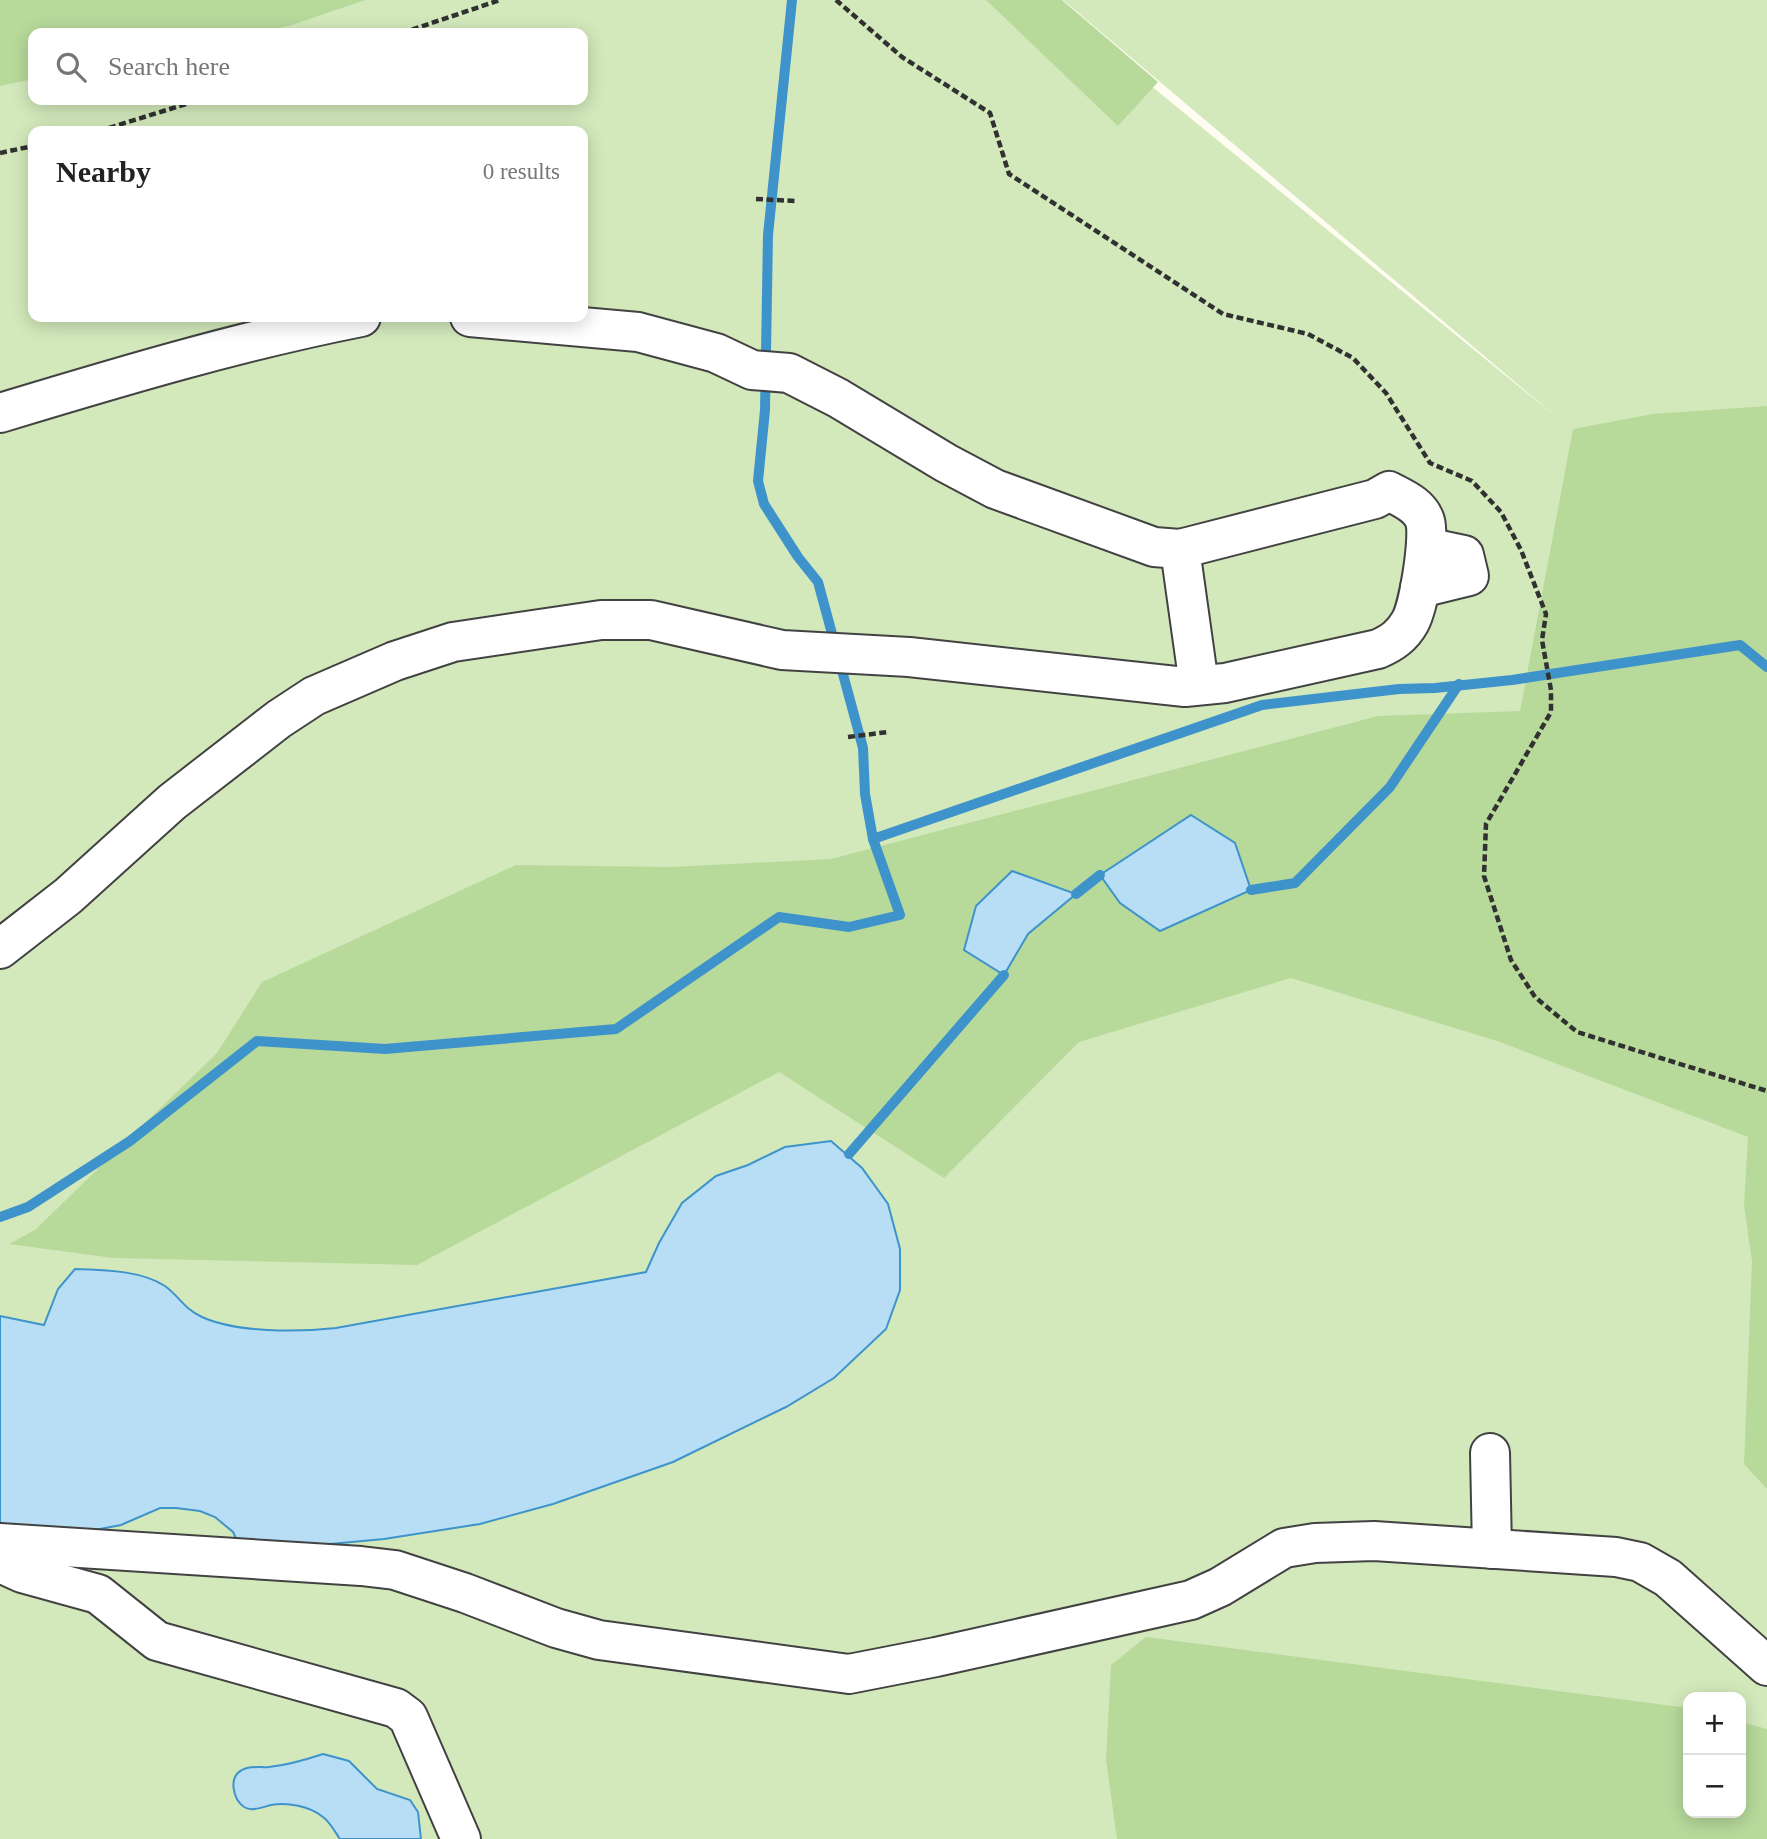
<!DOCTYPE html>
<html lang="en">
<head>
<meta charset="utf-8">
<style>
	:root { --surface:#fff; --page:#f2f2f2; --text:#222; --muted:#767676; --line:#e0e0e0 }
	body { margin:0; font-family:Georgia,serif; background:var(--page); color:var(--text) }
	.controls { position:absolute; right:21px; bottom:21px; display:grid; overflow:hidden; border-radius:14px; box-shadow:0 4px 18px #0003 }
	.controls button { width:63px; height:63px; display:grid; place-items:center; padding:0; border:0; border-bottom:2px solid var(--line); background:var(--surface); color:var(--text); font:35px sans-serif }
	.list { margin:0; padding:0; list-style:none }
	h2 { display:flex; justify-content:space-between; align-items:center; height:91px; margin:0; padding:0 28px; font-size:30px }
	h2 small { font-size:23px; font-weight:400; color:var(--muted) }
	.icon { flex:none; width:38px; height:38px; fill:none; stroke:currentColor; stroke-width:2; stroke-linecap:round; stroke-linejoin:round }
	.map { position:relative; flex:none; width:1767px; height:1839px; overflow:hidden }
	.search { position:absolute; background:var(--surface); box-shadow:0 4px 18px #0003; left:28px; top:28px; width:560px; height:77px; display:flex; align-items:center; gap:18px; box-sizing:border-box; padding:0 24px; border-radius:14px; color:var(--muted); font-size:26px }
	.panel { position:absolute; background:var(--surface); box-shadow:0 4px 18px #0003; left:28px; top:126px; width:560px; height:196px; border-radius:14px }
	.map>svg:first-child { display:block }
</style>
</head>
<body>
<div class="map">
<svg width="1767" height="1839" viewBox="0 0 1767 1839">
	<rect width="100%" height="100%" fill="#fffcf2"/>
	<path fill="#d3e9bb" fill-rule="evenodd" d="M189,0H1046L1560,420L1063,0H1767V506L1573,430L1596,449L1767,672V1839H0V61L33,50V100H583V33H85ZM33,131H583V317H33ZM1688,1697H1741V1813H1688Z"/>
	<g fill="#b7da9b">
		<polygon points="0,0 365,0 289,26 253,33 33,33 33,79 0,86"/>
		<polygon points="986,0 1062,0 1158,82 1118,126"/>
		<polygon points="1767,406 1767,1489 1744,1464 1752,1261 1744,1205 1748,1137 1497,1041 1291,978 1079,1042 944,1178 779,1072 417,1265 113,1258 9,1244 35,1230 217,1053 262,982 516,865 671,867 831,859 1378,716 1520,711 1573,429 1653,414"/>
		<polygon points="1146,1637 1688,1708 1688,1813 1741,1813 1741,1722 1767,1729 1767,1839 1117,1839 1106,1760 1111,1665"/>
	</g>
	<g fill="#b7def5" stroke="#3f93cb" stroke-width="2">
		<polygon points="1191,815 1235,843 1251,890 1160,931 1120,903 1100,875"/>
		<polygon points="1012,871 1076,894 1028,934 1004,975 964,950 976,906"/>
		<path d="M831,1141L862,1168L888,1204L900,1249V1290L886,1329L834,1378L786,1407L673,1462L553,1504L480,1524L384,1539L298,1547H240L233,1532L215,1517L200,1511L176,1508H160L121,1525L79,1533L0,1529V1316L44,1325L58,1289L75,1269C103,1270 140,1270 165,1286C180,1297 183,1308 202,1317C237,1333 298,1332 336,1328L646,1272L659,1243L682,1203L716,1176L748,1165L785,1147Z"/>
		<path d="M323,1754L349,1761L377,1789L410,1800L418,1812L421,1839H340C335,1832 330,1822 323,1817C310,1806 287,1802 271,1805C263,1807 252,1812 244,1807C233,1799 228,1777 242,1770C251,1765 261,1768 269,1767C288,1765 305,1760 323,1754Z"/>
	</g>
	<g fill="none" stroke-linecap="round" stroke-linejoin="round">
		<g stroke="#3f93cb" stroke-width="10">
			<polyline points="873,839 1262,705 1399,689 1435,688 1512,680 1740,645 1767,667"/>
			<polyline points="1251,890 1295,883 1390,787 1459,684"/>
			<polyline points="1076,894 1100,875"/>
			<polyline points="849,1154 1004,975"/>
			<polyline points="0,1217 28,1207 130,1141 257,1041 385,1049 616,1029 779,917 849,927 900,915 873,839 865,794 863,748 818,582 798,557 764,504 758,481 765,410 768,235 792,0"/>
		</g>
		<defs>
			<g id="minor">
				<path d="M0,413C119,377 239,341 361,317"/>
				<polyline points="1180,549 1199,685"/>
				<polyline points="1420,588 1469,576 1464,555 1426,547"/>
				<path d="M0,949L68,896L172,802L279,719L314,696L395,661L453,642L601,620H651L782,650L909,657L1185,687L1225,683L1378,649C1392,643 1402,636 1410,622C1419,606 1430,538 1425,521C1420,505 1402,498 1389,491L1375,499L1180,549L1154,547L995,489L946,463L838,398L789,373L752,370L716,353L638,332L470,317"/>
				<polyline points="1490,1453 1492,1549"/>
				<polyline points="0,1543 361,1566 395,1570 465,1593 556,1628 599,1640 849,1674 936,1657 1191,1600 1220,1587 1284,1548 1315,1543 1374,1541 1616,1557 1640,1562 1668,1578 1767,1666"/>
				<polyline points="0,1563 22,1573 98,1594 157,1641 396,1708 408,1717 461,1839"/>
			</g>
		</defs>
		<use href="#minor" stroke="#424242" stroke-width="42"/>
		<g stroke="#313131" stroke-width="4.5" stroke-dasharray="7 3.5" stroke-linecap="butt">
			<polyline points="836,0 902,57 990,113 1009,174 1223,314 1308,334 1353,358 1386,393 1430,463 1472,481 1501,512 1521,550 1546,614 1542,640 1551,690 1551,712 1486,824 1484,876 1511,960 1535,997 1577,1032 1767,1091"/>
			<polyline points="402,33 500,0"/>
			<polyline points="99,131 199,100"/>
			<polyline points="0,153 33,146"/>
			<polyline points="756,199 795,201"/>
			<polyline points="848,737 888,732"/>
		</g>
		<use href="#minor" stroke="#fff" stroke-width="38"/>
	</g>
</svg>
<div class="controls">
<button>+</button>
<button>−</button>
</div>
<div class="search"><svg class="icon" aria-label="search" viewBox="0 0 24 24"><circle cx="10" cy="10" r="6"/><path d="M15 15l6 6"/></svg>Search here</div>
<section class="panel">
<h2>Nearby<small>0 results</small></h2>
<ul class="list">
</ul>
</section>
</div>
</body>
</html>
